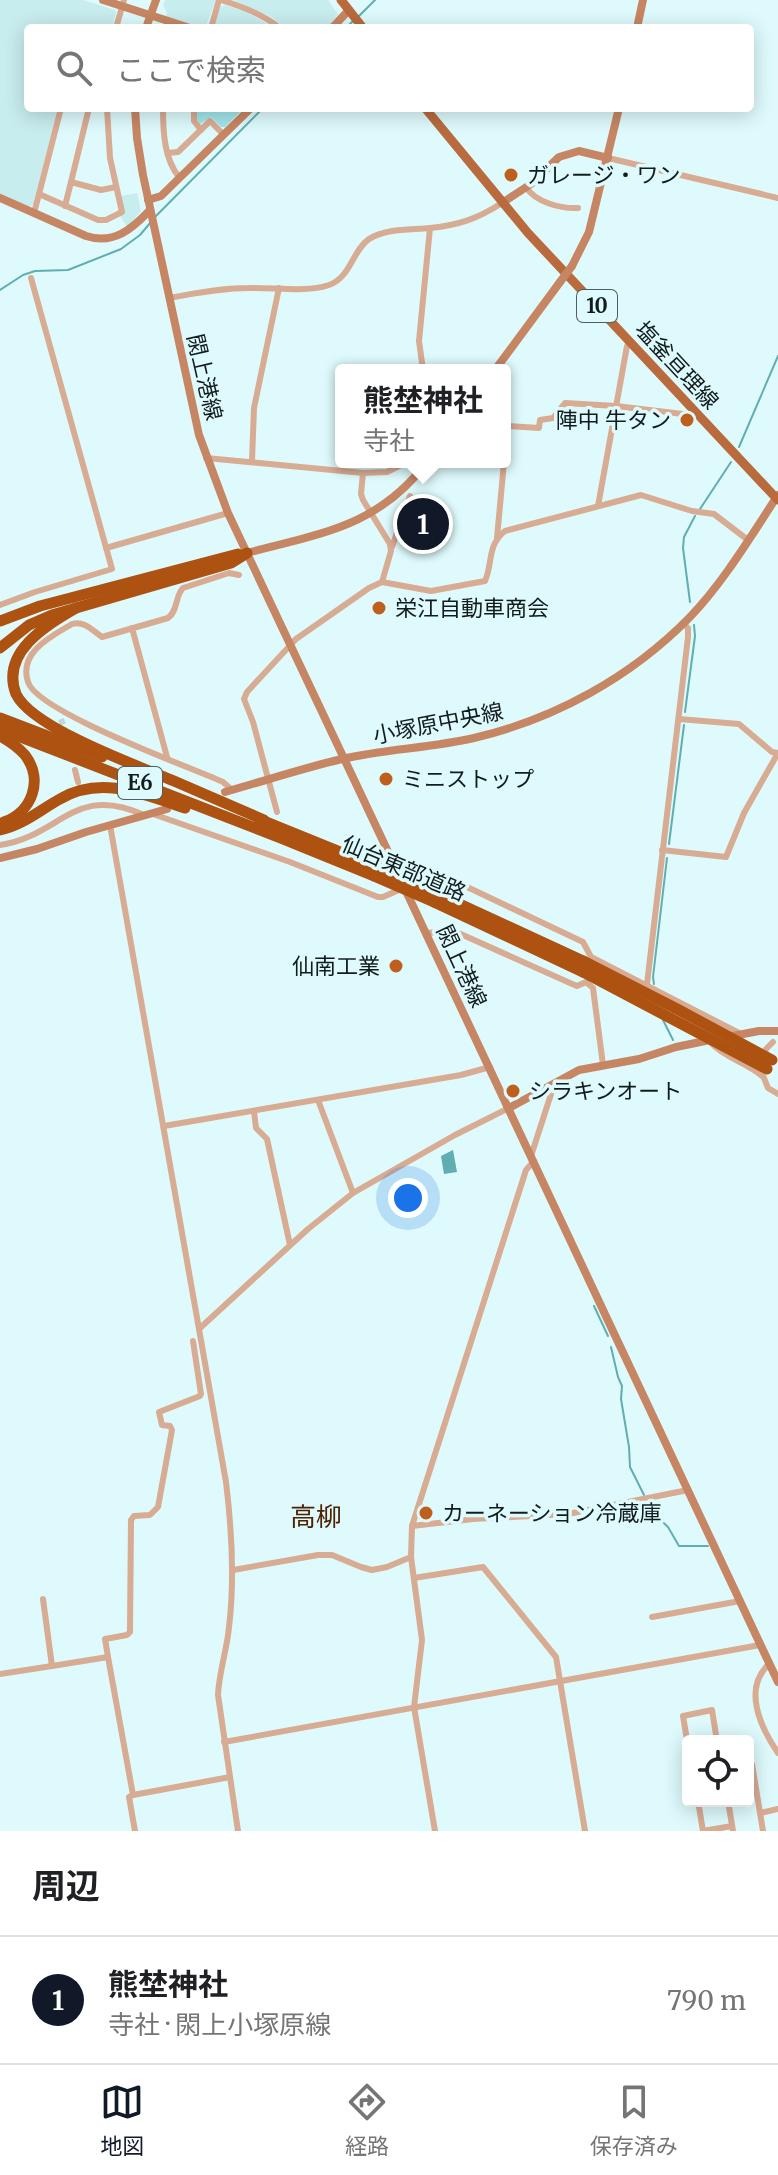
<!DOCTYPE html>
<html lang="ja">
<head>
<meta charset="utf-8">
<style>
	:root { --surface:#fff; --page:#f6f6f6; --text:#202124; --muted:#757577; --line:#e0e0e0; --accent:#111827 }
	body { margin:0; font-family:Merriweather,"Noto Sans JP",serif; background:var(--page); color:var(--text) }
	.controls { position:absolute; right:24px; bottom:24px; display:grid; overflow:hidden; border-radius:8px; box-shadow:0 4px 20px #0003 }
	.controls button { width:72px; height:72px; display:grid; place-items:center; padding:0; border:0; border-bottom:2px solid var(--line); background:var(--surface); color:var(--text); font:40px sans-serif }
	.you { position:absolute; left:408px; top:1198px; width:28px; height:28px; margin:-20px; border:6px solid #fff; border-radius:50%; background:#1a73e8; box-shadow:0 0 0 12px #1a73e833 }
	.badge { display:grid; place-items:center; width:52px; height:52px; border-radius:50%; background:var(--accent); color:#fff; font-size:26px; font-weight:700 }
	.pin { position:absolute; translate:-50% -50%; border:4px solid #fff; box-shadow:0 2px 8px #0006 }
	.popup { position:absolute; left:335px; top:364px; width:176px; height:104px; box-sizing:border-box; display:grid; place-content:center; border-radius:8px; background:var(--surface); filter:drop-shadow(0 2px 6px #0005); font-size:26px; white-space:nowrap; color:var(--muted) }
	.popup b { font-size:30px; color:var(--text) }
	.popup::after { content:''; position:absolute; left:50%; top:100%; margin-left:-16px; border:16px solid transparent; border-top-color:var(--surface) }
	.list { margin:0; padding:0; list-style:none }
	h2 { display:flex; justify-content:space-between; align-items:center; height:104px; margin:0; padding:0 32px; font-size:34px }
	h2 small { font-size:26px; font-weight:400; color:var(--muted) }
	.list li { display:grid; grid-template-columns:52px 1fr auto; gap:24px; align-items:center; box-sizing:border-box; height:128px; padding:0 32px; border-top:2px solid var(--line) }
	.list b { display:block; font-size:30px; white-space:nowrap }
	.list p { margin:0; font-size:26px; white-space:nowrap; color:var(--muted) }
	.list em { font-size:26px; font-style:normal; color:var(--muted) }
	.icon { flex:none; width:44px; height:44px; fill:none; stroke:currentColor; stroke-width:2; stroke-linecap:round; stroke-linejoin:round }
	.map { position:relative; flex:none; width:778px; height:1831px; overflow:hidden }
	.search { position:absolute; background:var(--surface); box-shadow:0 4px 20px #0003; left:24px; right:24px; top:24px; height:88px; display:flex; align-items:center; gap:20px; box-sizing:border-box; padding:0 28px; border-radius:8px; color:var(--muted); font-size:30px }
	.sheet { height:232px; background:var(--surface) }
	nav { display:flex; justify-content:space-around; align-items:center; box-sizing:border-box; height:112px; border-top:2px solid var(--line); background:var(--surface); font-size:22px; color:var(--muted) }
	nav a { display:grid; justify-items:center; gap:4px }
	nav .on { color:var(--accent) }
	.map>svg:first-child { display:block }
</style>
</head>
<body>
<div class="map">
<svg width="778" height="1831" viewBox="0 0 778 1831">
	<rect width="100%" height="100%" fill="#defafc"/>
	<g fill="#c8edef">
		<polygon points="0,0 83,0 115,10 116,13 112,28 28,28 28,108 58,108 33,205 28,207 0,194"/>
		<polygon points="165,0 216,0 205,28 166,17 167,13 163,5"/>
		<polygon points="233,0 328,0 338,14 327,28 286,28 270,16"/>
		<polygon points="225,5 247,12 274,28 214,28 220,7"/>
		<polygon points="137,193 141,211 127,227 120,216 124,213 121,196"/>
	</g>
	<polygon fill="#a1e6ea" points="196,108 244,108 225,127 221,127 211,117 200,124 196,118"/>
	<polygon fill="#60aeb2" points="453,1150 457,1172 444,1174 441,1156"/>
	<g fill="none" stroke-linecap="round" stroke-linejoin="round">
		<g stroke="#60aeb2" stroke-width="2">
			<polyline points="359,16 375,0"/>
			<polyline points="346,28 354,20"/>
			<polyline points="155,217 263,108"/>
			<polyline points="0,290 23,275 35,271 68,270 121,249 140,235 151,222"/>
			<polyline points="739,447 778,356"/>
			<polyline points="700,509 731,462"/>
			<polyline points="690,602 683,548 684,537 695,516"/>
			<polyline points="685,712 695,636 694,625"/>
			<polyline points="669,844 684,725"/>
			<polyline points="654,984 653,977 667,858"/>
			<polyline points="663,1020 673,1040"/>
			<polyline points="594,1306 608,1336"/>
			<polyline points="611,1347 618,1377 622,1386 621,1399 629,1447 630,1467 644,1495"/>
			<polyline points="646,1502 652,1512 668,1527 679,1546 708,1546"/>
		</g>
		<polyline stroke="#bfd9da" stroke-width="6" stroke-dasharray="6 3" stroke-linecap="butt" points="61,719 65,732"/>
		<g stroke="#d8ab93" stroke-width="6">
			<path d="M221,0C243,7 262,14 280,28"/>
			<polyline points="116,28 124,0"/>
			<polyline points="211,28 219,0"/>
			<path d="M163,108C163,131 164,159 179,177"/>
			<polyline points="194,108 194,121 201,130"/>
			<polyline points="168,153 178,152 210,121 223,134"/>
			<polyline points="608,158 778,198"/>
			<polyline points="71,182 89,108"/>
			<path d="M526,187C535,202 561,209 578,208"/>
			<polyline points="39,194 61,108"/>
			<polyline points="65,206 71,182 101,190 116,187"/>
			<polyline points="34,213 39,194 98,220 106,220 122,212 110,158 107,108"/>
			<path d="M169,298C195,293 222,288 249,288C274,287 305,293 329,285C351,277 352,251 369,239C386,228 411,230 430,228"/>
			<path d="M423,370L419,341L430,228C459,225 477,219 502,203"/>
			<polyline points="505,448 507,426 539,428 540,420 553,418 565,403 616,406 691,415 695,412"/>
			<polyline points="206,458 363,473 387,472 407,462"/>
			<polyline points="252,461 254,408 279,288"/>
			<polyline points="598,506 627,346 631,342"/>
			<polyline points="497,538 504,462"/>
			<polyline points="392,547 410,496"/>
			<polyline points="106,548 228,513"/>
			<path d="M382,582L431,591L485,581C493,563 487,545 505,531L641,495L692,511L714,514L748,540"/>
			<polyline points="0,605 35,592 112,569 31,278"/>
			<polyline points="132,628 167,757"/>
			<polyline points="679,719 739,724 772,752 778,753"/>
			<polyline points="75,770 78,782"/>
			<path d="M232,790L223,782C190,767 37,712 28,682C18,652 52,636 72,624C84,620 93,631 102,637L168,618C178,611 175,596 183,588L229,573L239,575"/>
			<polyline points="277,812 253,722 244,699 247,692 296,639 369,588 382,582 391,551 390,544 363,500 361,494 363,473"/>
			<polyline points="150,813 290,862 378,897 383,897 401,889"/>
			<path d="M110,825L226,1482C232,1531 235,1578 229,1627C227,1650 219,1672 218,1695L238,1831"/>
			<path d="M0,845C61,836 74,783 144,815"/>
			<polyline points="662,850 726,857 744,813 778,753"/>
			<polyline points="399,875 427,871 444,876 583,942 591,957 743,1035"/>
			<polyline points="426,933 454,931 570,983 577,986 586,982 593,988 603,1065"/>
			<polyline points="647,984 688,637 688,628 683,623"/>
			<path d="M711,1043C725,1058 747,1063 762,1076"/>
			<polyline points="764,1058 766,1049 773,1042"/>
			<polyline points="762,1073 768,1088 778,1094"/>
			<polyline points="318,1100 353,1193"/>
			<polyline points="254,1111 256,1128 267,1139 290,1245"/>
			<polyline points="164,1126 461,1075 490,1067"/>
			<polyline points="531,1156 552,1091 550,1086"/>
			<polyline points="534,1161 526,1170 412,1526 473,1519 568,1514 688,1490"/>
			<polyline points="200,1328 308,1229 353,1193 455,1135 509,1108"/>
			<polyline points="411,1557 422,1640 414,1707 435,1831"/>
			<polyline points="233,1570 318,1555 332,1555 361,1567 372,1570 387,1567 411,1557 412,1526"/>
			<polyline points="414,1578 483,1567 556,1657 585,1831"/>
			<polyline points="652,1617 740,1601"/>
			<polyline points="108,1657 133,1795 129,1797 135,1831"/>
			<path d="M769,1664C742,1689 761,1728 778,1753"/>
			<polyline points="52,1666 108,1657 105,1639 127,1635 130,1632 131,1520 134,1516 150,1515 158,1507 172,1430 170,1426 162,1425 159,1412 200,1396 201,1394 193,1341"/>
			<polyline points="0,1674 52,1666 43,1599"/>
			<polyline points="224,1742 760,1645"/>
			<polyline points="688,1746 683,1716 712,1710 717,1741"/>
			<polyline points="748,1764 752,1764 763,1831"/>
			<polyline points="133,1795 230,1777"/>
			<polyline points="698,1801 703,1831 732,1826"/>
			<polyline points="728,1801 733,1831"/>
			<polyline points="760,1813 778,1809"/>
		</g>
		<g stroke="#c78663" stroke-width="8">
			<polyline points="103,0 190,28"/>
			<polyline points="146,28 156,0"/>
			<polyline points="332,28 349,10"/>
			<polyline points="637,28 643,0"/>
			<polyline points="135,108 137,138 143,175 199,435 228,513 400,877"/>
			<path d="M0,198L86,236C114,245 132,229 150,210"/>
			<polyline points="148,200 161,196 251,108"/>
			<polyline points="502,203 531,184 559,157 579,151 608,158"/>
			<polyline points="572,266 589,232 619,108"/>
			<polyline points="495,370 560,282"/>
			<path d="M247,553C321,533 378,527 427,462"/>
			<path d="M225,792C264,781 303,768 342,759C385,749 431,748 474,738C555,719 631,677 689,618C723,583 751,536 778,495"/>
			<polyline points="0,858 37,849 86,832 167,809"/>
			<polyline points="405,889 778,1682"/>
			<polyline points="727,1037 759,1031 778,1031"/>
			<polyline points="509,1108 579,1070 639,1059 676,1047 710,1040"/>
		</g>
		<g stroke="#b96b3d" stroke-width="9">
			<polyline points="341,0 363,28"/>
			<polyline points="425,108 528,233 778,500"/>
		</g>
		<g stroke="#ad5211" stroke-width="11">
			<path d="M76,608C47,625 0,652 16,694C32,728 138,766 174,781C204,794 234,807 264,820"/>
			<polyline points="0,621 40,606 238,554"/>
			<polyline points="0,648 29,625 52,615 231,563 247,553"/>
			<polyline points="0,718 102,757"/>
			<polyline points="0,729 281,838 374,876"/>
			<path d="M0,736C9,741 18,747 25,755C44,780 32,812 4,822"/>
			<polyline points="259,819 370,864"/>
			<path d="M0,830C23,825 40,810 60,799C101,775 143,794 185,808"/>
			<polyline points="429,890 583,961"/>
			<polyline points="434,902 583,972"/>
		</g>
		<polyline stroke="#c78663" stroke-width="8" points="560,282 572,266"/>
		<g stroke="#ad5211" stroke-width="11">
			<polyline points="370,864 429,890"/>
			<polyline points="374,876 434,902"/>
			<polyline points="583,961 677,1009 772,1060"/>
			<polyline points="583,972 767,1069"/>
		</g>
	</g>
	<g fill="#bf5f1d" stroke="#defafc" stroke-width="3">
		<circle cx="511" cy="175" r="8"/>
		<circle cx="687" cy="420" r="8"/>
		<circle cx="379" cy="608" r="8"/>
		<circle cx="386" cy="779" r="8"/>
		<circle cx="396" cy="966" r="8"/>
		<circle cx="513" cy="1091" r="8"/>
		<circle cx="426" cy="1513" r="8"/>
	</g>
	<g text-anchor="middle" stroke-width="7" stroke-linejoin="round" paint-order="stroke">
		<g fill="#defafc" stroke="#4f5f5f" stroke-width="2">
			<rect x="577" y="290" width="40" height="32" rx="6"/>
			<rect x="118" y="767" width="44" height="32" rx="6"/>
		</g>
		<g font-size="20" font-weight="bold" fill="#121c1c">
			<text x="597" y="313">10</text>
			<text x="140" y="790">E6</text>
		</g>
		<g font-size="22" fill="#121c1c" stroke="#defafc" text-anchor="start">
			<text x="527" y="183">ガレージ・ワン</text>
			<text x="671" y="428" text-anchor="end">陣中 牛タン</text>
			<text x="395" y="616">栄江自動車商会</text>
			<text x="402" y="787">ミニストップ</text>
			<text x="380" y="974" text-anchor="end">仙南工業</text>
			<text x="529" y="1099">シラキンオート</text>
			<text x="442" y="1521">カーネーション冷蔵庫</text>
		</g>
		<g font-size="22" fill="#121c1c" stroke="#defafc">
			<text transform="translate(677 365) rotate(47)" y="8">塩釜亘理線</text>
			<text transform="translate(205 377) rotate(77)" y="8">閖上港線</text>
			<text transform="translate(438 723) rotate(-11)" y="8">小塚原中央線</text>
			<text transform="translate(404 868) rotate(23)" y="8">仙台東部道路</text>
			<text transform="translate(462 966) rotate(65)" y="8">閖上港線</text>
		</g>
		<g font-size="26" fill="#4f2102" stroke="#defafc">
			<text x="316" y="1526">高柳</text>
		</g>
	</g>
</svg>
<div class="controls">
<button><svg class="icon" aria-label="locate" viewBox="0 0 24 24"><circle cx="12" cy="12" r="6"/><path d="M12 2v4M12 18v4M2 12h4M18 12h4"/></svg></button>
</div>
<div class="you"></div>
<div class="pin badge" style="left:423px;top:524px">1</div>
<div class="popup"><b>熊埜神社</b>寺社</div>
<div class="search"><svg class="icon" aria-label="search" viewBox="0 0 24 24"><circle cx="10" cy="10" r="6"/><path d="M15 15l6 6"/></svg>ここで検索</div>
</div>
<section class="sheet">
<h2>周辺<small></small></h2>
<ul class="list">
<li><span class="badge">1</span><div><b>熊埜神社</b><p>寺社 · 閖上小塚原線</p></div><em>790 m</em></li>
</ul>
</section>
<nav>
<a class="on"><svg class="icon" aria-label="map" viewBox="0 0 24 24"><path d="M3 6l6-2 6 2 6-2v14l-6 2-6-2-6 2zM9 4v14M15 6v14"/></svg>地図</a>
<a><svg class="icon" aria-label="directions" viewBox="0 0 24 24"><path d="M12 3l9 9-9 9-9-9zM9 14v-3h6M13 9l2 2-2 2"/></svg>経路</a>
<a><svg class="icon" aria-label="saved" viewBox="0 0 24 24"><path d="M7 4h10v16l-5-4-5 4z"/></svg>保存済み</a>
</nav>
</body>
</html>
